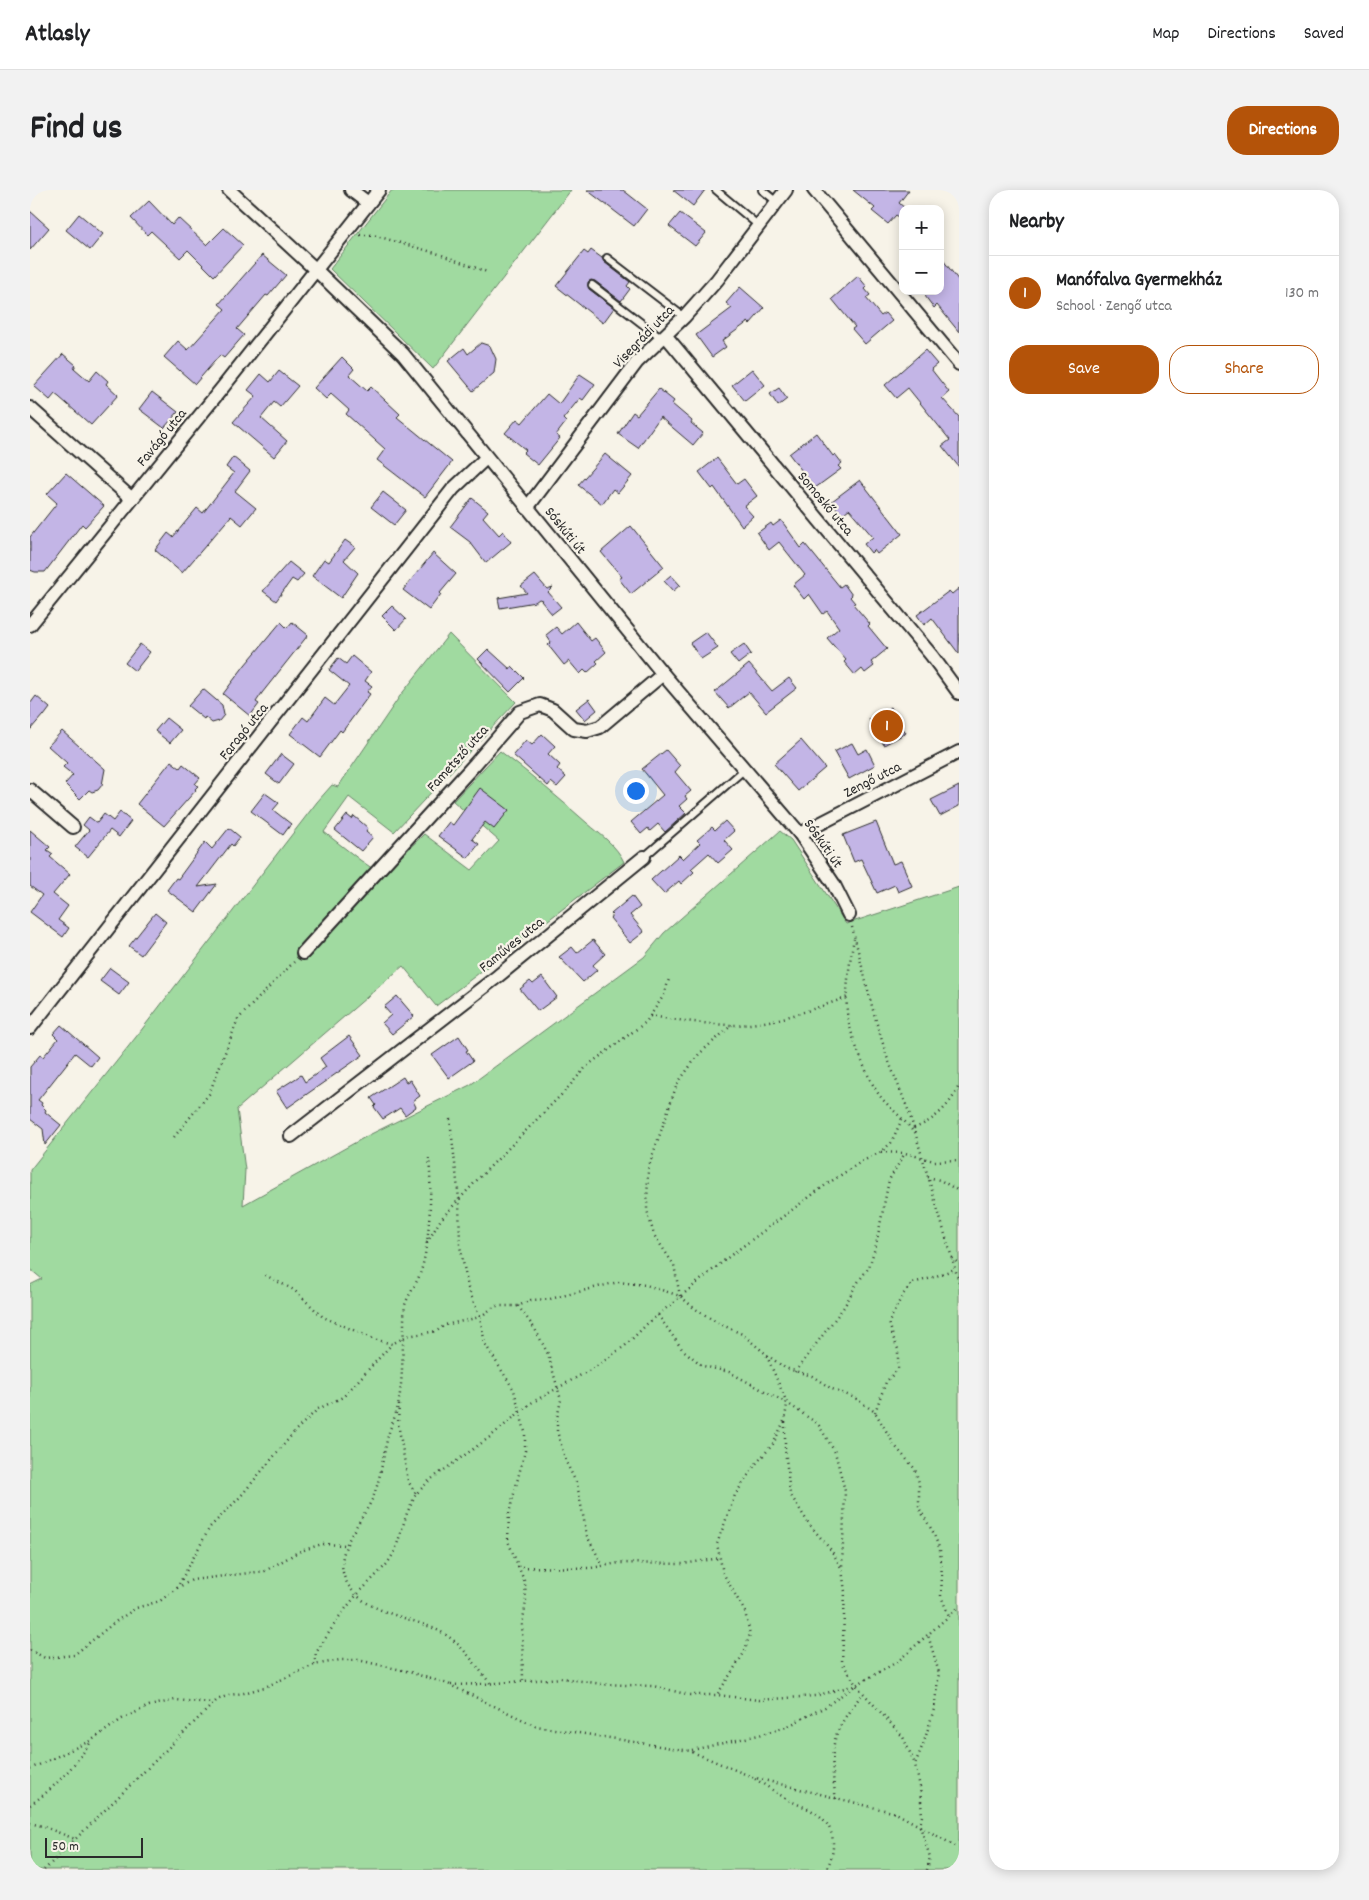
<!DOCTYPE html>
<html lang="en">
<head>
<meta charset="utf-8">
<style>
	:root { --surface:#fff; --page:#f2f2f2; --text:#202124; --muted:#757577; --line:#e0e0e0; --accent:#b45309 }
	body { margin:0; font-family:Dekko,sans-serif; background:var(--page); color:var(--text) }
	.controls { position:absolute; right:15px; top:15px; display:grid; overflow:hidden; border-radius:10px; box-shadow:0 2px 12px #0003 }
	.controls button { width:45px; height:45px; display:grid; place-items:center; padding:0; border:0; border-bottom:1px solid var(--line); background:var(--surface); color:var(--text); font:25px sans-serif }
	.scale { position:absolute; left:15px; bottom:12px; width:98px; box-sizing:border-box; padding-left:5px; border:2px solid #2b2b2b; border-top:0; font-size:14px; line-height:18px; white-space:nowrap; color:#2b2b2b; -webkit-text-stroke:4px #f7f3e8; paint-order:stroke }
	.you { position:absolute; left:605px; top:600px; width:18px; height:18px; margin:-12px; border:4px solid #fff; border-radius:50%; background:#1a73e8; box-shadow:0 0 0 8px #1a73e833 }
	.badge { display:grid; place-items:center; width:32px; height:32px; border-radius:50%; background:var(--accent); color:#fff; font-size:16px; font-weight:700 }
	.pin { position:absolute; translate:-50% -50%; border:2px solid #fff; box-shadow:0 1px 5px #0006 }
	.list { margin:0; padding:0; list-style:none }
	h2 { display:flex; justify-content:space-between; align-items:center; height:65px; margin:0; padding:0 20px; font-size:21px }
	h2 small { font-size:16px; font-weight:400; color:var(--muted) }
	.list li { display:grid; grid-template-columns:32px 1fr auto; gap:15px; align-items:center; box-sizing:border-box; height:75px; padding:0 20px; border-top:1px solid var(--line) }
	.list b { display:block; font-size:19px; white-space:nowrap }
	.list p { margin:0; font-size:16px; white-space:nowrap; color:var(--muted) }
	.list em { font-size:16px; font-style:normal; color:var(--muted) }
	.actions { display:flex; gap:10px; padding:15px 20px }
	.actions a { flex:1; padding:11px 0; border:1px solid var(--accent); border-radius:20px; text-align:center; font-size:18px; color:var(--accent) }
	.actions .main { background:var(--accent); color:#fff }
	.map { position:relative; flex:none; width:929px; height:1680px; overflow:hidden; border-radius:20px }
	header { display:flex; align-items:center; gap:30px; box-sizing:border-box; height:70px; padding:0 25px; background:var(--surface); border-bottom:1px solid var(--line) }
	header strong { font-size:24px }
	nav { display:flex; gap:28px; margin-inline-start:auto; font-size:18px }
	.intro { display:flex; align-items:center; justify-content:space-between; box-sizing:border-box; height:120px; padding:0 30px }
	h1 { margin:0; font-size:35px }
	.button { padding:12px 22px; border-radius:20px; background:var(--accent); color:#fff; font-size:18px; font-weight:700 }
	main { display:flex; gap:30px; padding:0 30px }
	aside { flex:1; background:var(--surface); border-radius:20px; box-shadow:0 2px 12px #0003 }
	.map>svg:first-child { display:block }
</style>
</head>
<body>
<header>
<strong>Atlasly</strong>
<nav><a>Map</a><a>Directions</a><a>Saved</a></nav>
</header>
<div class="intro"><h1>Find us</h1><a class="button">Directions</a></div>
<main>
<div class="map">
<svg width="929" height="1680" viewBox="0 0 929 1680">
	<rect width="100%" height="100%" fill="#f7f3e8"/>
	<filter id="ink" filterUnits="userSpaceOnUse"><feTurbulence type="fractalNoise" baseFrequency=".02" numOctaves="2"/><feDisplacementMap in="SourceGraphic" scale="10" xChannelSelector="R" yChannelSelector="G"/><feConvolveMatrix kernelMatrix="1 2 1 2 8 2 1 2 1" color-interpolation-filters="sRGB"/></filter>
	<g filter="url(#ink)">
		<g fill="#a0daa0" stroke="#668266">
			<polygon points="362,0 541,0 403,179 300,79"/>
			<path d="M419,444L486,512L364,642L319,607L294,642L330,670L352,685L394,644L442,680L469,651L423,611L470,561C500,584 529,608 557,633C571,645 587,656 594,672L406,816L373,776L207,919L215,980L213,1015L337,946L440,895L614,767L634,743L750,641L761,650L816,734L929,697V1680H0V1095L12,1089L0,1079V980L106,847L287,612L302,595L308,597L370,506Z"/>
		</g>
		<g fill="#c3b5e6" stroke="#2b2b2b">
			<polygon points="557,0 593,0 617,19 604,36"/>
			<polygon points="643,0 675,0 663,16"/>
			<polygon points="823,0 879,0 869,13 876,19 873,19 873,23 869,27 866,25 858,34 842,21 845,18"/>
			<polygon points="119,11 142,35 148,28 177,55 194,38 213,55 184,86 158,60 150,68 121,41 117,45 101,28"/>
			<polygon points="0,21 19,38 0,60"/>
			<polygon points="650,23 676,43 665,56 639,36"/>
			<polygon points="49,24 73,44 60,60 36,40"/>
			<polygon points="561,60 572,68 574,72 600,92 597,96 600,99 591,111 565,91 561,90 558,92 559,99 584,118 573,133 526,96 554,61 558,64"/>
			<polygon points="232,65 256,85 238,106 236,105 207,139 214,145 194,168 190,165 165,194 134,167 148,151 158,160 195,119 189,114"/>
			<polygon points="910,66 929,91 929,142 907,115 904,118 895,106 901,101 910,101"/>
			<polygon points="828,86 837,97 835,99 840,105 836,108 851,126 855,123 862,131 835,154 822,139 825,137 802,109"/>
			<polygon points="710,97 734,118 720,134 718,132 692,151 696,157 682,167 666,145 702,118 696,113"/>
			<polygon points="451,153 460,156 466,169 464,183 443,201 418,171 434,158 438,164"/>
			<polygon points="895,160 907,174 901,179 919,202 912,208 929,227 929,277 912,256 920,250 878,198 866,208 855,195"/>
			<polygon points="33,164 46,175 44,178 59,191 67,181 78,191 76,194 88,205 61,235 29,207 25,204 20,210 4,196"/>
			<polygon points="312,167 324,179 319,185 337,201 341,197 370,224 367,227 422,272 395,307 347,270 355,259 316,224 319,220 301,204 296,209 284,198"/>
			<polygon points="722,179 735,195 715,211 702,195"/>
			<polygon points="249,181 268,196 250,217 244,212 231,228 257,251 244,267 203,232 226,206 218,200 231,184 240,192"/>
			<polygon points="550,184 565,194 553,210 550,208 533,229 536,232 526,245 530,248 508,275 493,263 496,260 475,243 487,229 492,233 517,204 529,214"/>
			<polygon points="749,198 757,209 748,216 740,204"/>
			<polygon points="629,199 644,211 642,214 662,231 661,233 673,243 663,255 630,227 608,258 588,244 603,222 607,225"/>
			<polygon points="122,202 148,222 134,238 109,219"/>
			<polygon points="786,243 803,266 805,264 812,273 808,276 811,279 785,298 759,264"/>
			<polygon points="575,264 602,286 588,303 583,299 572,314 548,295"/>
			<polygon points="203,267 220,281 205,301 226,318 212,335 201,326 152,383 125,360 138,343 143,347 167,318 173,323 204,283 196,277"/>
			<polygon points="687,268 707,294 714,289 727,306 714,316 723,326 712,336 684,297 682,299 669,282"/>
			<polygon points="36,283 74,316 55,337 52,334 15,382 5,382 0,380 0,347 27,313 17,304"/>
			<polygon points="830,290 872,344 847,364 844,360 841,363 834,354 843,347 819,319 811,325 802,311"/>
			<polygon points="353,302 376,320 364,335 341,317"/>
			<polygon points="442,308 458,321 453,327 469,345 473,341 481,352 456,373 440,352 420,337"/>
			<polygon points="751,330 771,358 775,354 810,397 814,394 822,405 820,407 825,413 823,414 840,434 838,436 857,459 841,472 844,476 835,483 832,479 825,485 814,472 816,470 797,448 809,438 797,421 793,424 779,404 774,409 763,395 775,385 749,352 739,360 727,343 741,333 743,336"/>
			<polygon points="601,336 634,377 601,404 589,389 592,387 571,362"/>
			<polygon points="315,350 325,357 314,370 328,383 311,408 282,386 294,369 299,372"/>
			<polygon points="403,363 426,384 410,403 411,404 399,420 373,400"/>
			<polygon points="259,372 274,384 267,392 262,389 246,411 233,401"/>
			<polygon points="505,385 517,399 523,397 518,402 531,417 522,424 511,411 512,410 509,409 505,412 470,418 468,408 497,403 491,396"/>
			<polygon points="641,385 650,395 643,401 634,391"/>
			<polygon points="929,398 929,464 902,428 894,435 887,425 919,401 922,404"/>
			<polygon points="362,416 376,429 366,440 352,426"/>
			<polygon points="251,432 257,438 262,432 278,445 232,503 226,512 229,514 220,526 193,504 215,475"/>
			<polygon points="546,432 561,451 565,448 576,462 566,471 568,473 557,483 554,480 550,484 539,471 534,475 518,455 521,452 516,445 526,437 532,444"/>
			<polygon points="676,442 688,458 671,469 660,453"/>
			<polygon points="110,454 120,462 105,481 95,473"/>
			<polygon points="714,454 721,464 708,474 700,464"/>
			<polygon points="458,459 480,479 482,476 494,488 480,502 448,469"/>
			<polygon points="322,466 341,482 335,491 342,496 337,502 340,504 312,542 310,540 290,567 260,544 273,527 278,531 295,508 304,515 319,496 299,480 308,468 316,474"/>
			<polygon points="719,474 742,501 759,488 767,498 736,522 719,502 699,518 685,502"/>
			<polygon points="173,499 192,515 194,525 189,531 182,533 175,527 174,529 158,516"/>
			<polygon points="6,506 20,518 14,526 13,525 0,540 0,514"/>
			<polygon points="559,509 567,520 555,530 546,519"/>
			<polygon points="860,517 876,543 854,555 839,529"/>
			<polygon points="136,528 151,540 140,553 125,541"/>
			<polygon points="32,541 75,579 72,595 68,600 62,602 59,600 50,609 35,594 43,585 33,577 37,573 18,556"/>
			<polygon points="512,544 525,556 518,564 530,575 527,579 536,587 527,597 521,592 518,596 483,565 496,550 502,555"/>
			<polygon points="771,550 795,578 768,601 744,574"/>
			<polygon points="822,553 828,564 837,559 845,575 819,589 804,562"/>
			<polygon points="636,560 650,576 645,582 661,601 655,606 657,609 649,616 656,623 635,642 628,634 620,641 618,638 611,644 601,632 633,605 612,579"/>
			<polygon points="251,564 264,574 249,594 236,584"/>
			<polygon points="141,571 150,578 153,574 170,588 165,594 168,596 165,599 166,600 134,636 107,614"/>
			<polygon points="929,596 929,616 910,626 901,610"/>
			<polygon points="450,598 479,620 464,639 455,632 442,649 449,654 438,668 408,646 419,632 423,635"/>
			<polygon points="235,603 249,613 243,620 261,634 253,645 221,621"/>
			<polygon points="90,622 101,631 89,647 80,640 58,667 45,657 59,640 53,635 59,627 67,633 74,624 83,631"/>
			<polygon points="317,625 322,629 324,626 338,638 336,641 343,647 331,661 305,640"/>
			<polygon points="695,631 704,641 694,650 703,660 688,673 679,663 661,679 664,682 651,694 649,691 634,704 621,690 649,665 653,669 670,653 667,650 682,637 685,640"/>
			<polygon points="846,632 863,674 871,671 882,696 868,702 865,695 847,703 831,669 824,672 813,645"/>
			<polygon points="199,638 210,647 203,656 201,654 168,697 187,694 166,722 137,700 146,688 148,689 175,652 182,659"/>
			<polygon points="0,640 20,657 17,660 23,664 20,667 40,684 23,704 38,716 28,730 39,738 33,747 0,722 12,705 0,696"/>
			<polygon points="602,706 610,717 600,725 614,742 600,753 580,728 583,726 581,724"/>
			<polygon points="125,723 136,732 111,765 99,756"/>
			<polygon points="563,750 575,764 563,775 567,780 553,792 529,767 542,757 547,763"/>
			<polygon points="80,778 99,792 89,805 70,791"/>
			<polygon points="512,787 527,807 508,821 490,799 500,791 503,794"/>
			<polygon points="367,806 384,826 362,844 352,833 361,825 354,817"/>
			<polygon points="31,835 68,867 61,876 45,863 8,910 12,913 11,915 16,920 15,922 31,935 15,955 13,939 0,929 0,877 10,865 13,867 28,849 23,844"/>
			<polygon points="319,846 333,865 257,918 246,901 271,885 275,892 296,877 290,868"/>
			<polygon points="429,846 438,860 436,861 443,871 419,888 402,865"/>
			<polygon points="373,887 376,892 380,890 390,906 383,911 386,917 375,925 370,918 353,929 344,917 346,915 341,908"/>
		</g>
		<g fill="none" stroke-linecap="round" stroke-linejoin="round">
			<defs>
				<g id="lane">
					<polyline points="686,0 729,36"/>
					<polyline points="732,0 747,12"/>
					<polyline points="577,68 654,127"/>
					<polyline points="562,95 632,149"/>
					<polyline points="614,667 715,579"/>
				</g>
				<g id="street">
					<polyline points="199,0 286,80 373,164 633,484 770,644 803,693 819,725"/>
					<polyline points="321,0 338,13"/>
					<polyline points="784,0 929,174"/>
					<polyline points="636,146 902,466 929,503"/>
					<polyline points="0,218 102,309"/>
					<polyline points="497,318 607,172 654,127 687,90 756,0"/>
					<polyline points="0,435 193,197 349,0"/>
					<polyline points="0,600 43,637"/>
					<polyline points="770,644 929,562"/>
					<polyline points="273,763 445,574 490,522 510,515 523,520 544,539 557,541 570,537 633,484"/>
					<polyline points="0,838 423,299 456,268"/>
					<polyline points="261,946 468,786 614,667"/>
				</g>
			</defs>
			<use href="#lane" stroke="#2b2b2b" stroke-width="10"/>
			<use href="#street" stroke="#2b2b2b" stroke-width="16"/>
			<g stroke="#2b2b2b" stroke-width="2.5" stroke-dasharray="1 4" stroke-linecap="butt">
				<polyline points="330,45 343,45 409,64 457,82"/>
				<polyline points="822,737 844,824 857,867 879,922 929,1092"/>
				<path d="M824,749C820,767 814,812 818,829C822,849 838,890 850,906C860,919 875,929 884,943"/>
				<path d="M620,826C647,830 674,834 701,835C742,835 780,820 818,807"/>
				<polyline points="420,929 429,1009 430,1056 438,1098 450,1127 455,1154 484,1200 495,1242 495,1261 479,1323 478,1351 495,1393 496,1412 492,1435 493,1490"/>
				<path d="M884,938C903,932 922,914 929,895"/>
				<polyline points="144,947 179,904 208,829 264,772"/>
				<polyline points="851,962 875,963 904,971 929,970"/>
				<path d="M399,968C402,998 400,1056 390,1084C386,1095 378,1105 375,1115C374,1122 374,1131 374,1138C372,1162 373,1186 369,1210C368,1222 361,1234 358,1246C353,1266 351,1286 344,1305C334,1331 301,1360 316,1391C332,1424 382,1426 411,1442C432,1453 446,1476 460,1493"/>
				<polyline points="898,987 910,990 929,1001"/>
				<polyline points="397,1053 411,1029 449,988 535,901 557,876 616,832 634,805 639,789"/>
				<polyline points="922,1068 929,1074"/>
				<polyline points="235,1085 264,1100 293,1127 344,1149 362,1154 377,1146 407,1141 415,1135 450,1127 465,1116 488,1116 501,1110 520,1109 588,1092 616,1095 650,1106 664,1118 688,1133 712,1144 736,1164 757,1213 755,1229 743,1254 725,1275 705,1305 687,1354 693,1383 715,1422 720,1444 714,1463 687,1505"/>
				<polyline points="650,1106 644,1075 624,1045 617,1020 618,979 647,894 669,864 702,835"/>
				<polyline points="488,1116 505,1139 518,1164 531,1210 527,1228 527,1241 536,1272 547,1294 557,1346 573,1376"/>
				<polyline points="628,1125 652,1159 673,1176 699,1182 757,1213 788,1234 805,1262 815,1301 812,1378"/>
				<polyline points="737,1165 755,1178 782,1186 802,1199 825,1208 845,1222 865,1256 885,1279 889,1293 889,1318 903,1342 910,1360 912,1386 911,1406 919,1426"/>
				<polyline points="765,1182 814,1117 826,1095 839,1077 846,1055 859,990 875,963"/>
				<polyline points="369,1215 368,1233 378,1291 386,1304"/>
				<polyline points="845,1222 856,1192 868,1179 868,1159 863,1147 859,1132 872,1106 882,1093 898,1089 925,1079"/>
				<polyline points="755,1232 755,1259 760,1304 779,1334 801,1360 812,1379 815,1402 812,1472 826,1495 873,1547 885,1574"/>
				<polyline points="487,1377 561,1378 589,1373 653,1374 690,1368"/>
				<polyline points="147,1398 162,1390 235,1381 268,1362 292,1354 317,1355"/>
				<polyline points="0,1460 15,1468 44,1465 85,1432 106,1418 130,1411 147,1398 180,1337 210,1307 266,1240 288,1219 313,1207 362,1154"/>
				<polyline points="284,1475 286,1463 309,1427 324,1408 357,1374 365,1361 377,1323 386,1304 400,1290 460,1247 501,1213 567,1176 596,1155 617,1134 701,1065 797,994 831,972 851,962 861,953 872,929"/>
				<polyline points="421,1495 454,1494 532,1488 572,1494 623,1496 660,1505 687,1505 729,1510 785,1506 826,1495"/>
				<polyline points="662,1560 729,1545 756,1537 795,1517 826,1495 867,1472 929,1417"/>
				<polyline points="0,1579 62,1550 92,1529 119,1516 145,1510 183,1513"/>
				<path d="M725,1589C735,1595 745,1602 755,1608C765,1614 777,1617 787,1624C806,1637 807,1661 796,1680"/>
				<path d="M806,1609C803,1592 800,1563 806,1546C811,1531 823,1516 833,1503"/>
				<path d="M0,1615C26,1597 43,1577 61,1552"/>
				<polyline points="0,1633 12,1636 45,1649"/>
				<polyline points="14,1680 187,1510 199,1505 214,1503 235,1497 284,1475 310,1470 328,1470 376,1481 418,1494 506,1536 660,1561 722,1587 866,1623 929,1658"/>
				<polyline points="897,1680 900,1667 890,1636 892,1626 890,1597 885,1574 894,1552 904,1519 909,1483 898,1445"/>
			</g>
			<use href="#lane" stroke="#f7f3e8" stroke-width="6"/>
			<use href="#street" stroke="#f7f3e8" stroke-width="12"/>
		</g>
	</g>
	<g text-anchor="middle" stroke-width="4.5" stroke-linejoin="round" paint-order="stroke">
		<g font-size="15" fill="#2b2b2b" stroke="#f7f3e8">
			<text transform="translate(613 146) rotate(-46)" y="5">Visegrádi utca</text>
			<text transform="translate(131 247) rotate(-51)" y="5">Favágó utca</text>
			<text transform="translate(796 313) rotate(50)" y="5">Somoskő utca</text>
			<text transform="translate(536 340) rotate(51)" y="5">Sóskúti út</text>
			<text transform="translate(213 541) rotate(-51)" y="5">Faragó utca</text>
			<text transform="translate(427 568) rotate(-48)" y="5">Fametsző utca</text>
			<text transform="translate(842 589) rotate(-27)" y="5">Zengő utca</text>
			<text transform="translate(794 653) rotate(55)" y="5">Sóskúti út</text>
			<text transform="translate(481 754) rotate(-39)" y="5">Faműves utca</text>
		</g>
	</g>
</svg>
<div class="controls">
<button>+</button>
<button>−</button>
</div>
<div class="scale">50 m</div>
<div class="you"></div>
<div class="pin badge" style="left:857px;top:536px">1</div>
</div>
<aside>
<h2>Nearby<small></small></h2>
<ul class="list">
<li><span class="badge">1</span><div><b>Manófalva Gyermekház</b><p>School · Zengő utca</p></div><em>130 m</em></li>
</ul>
<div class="actions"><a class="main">Save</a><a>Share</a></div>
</aside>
</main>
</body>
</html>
